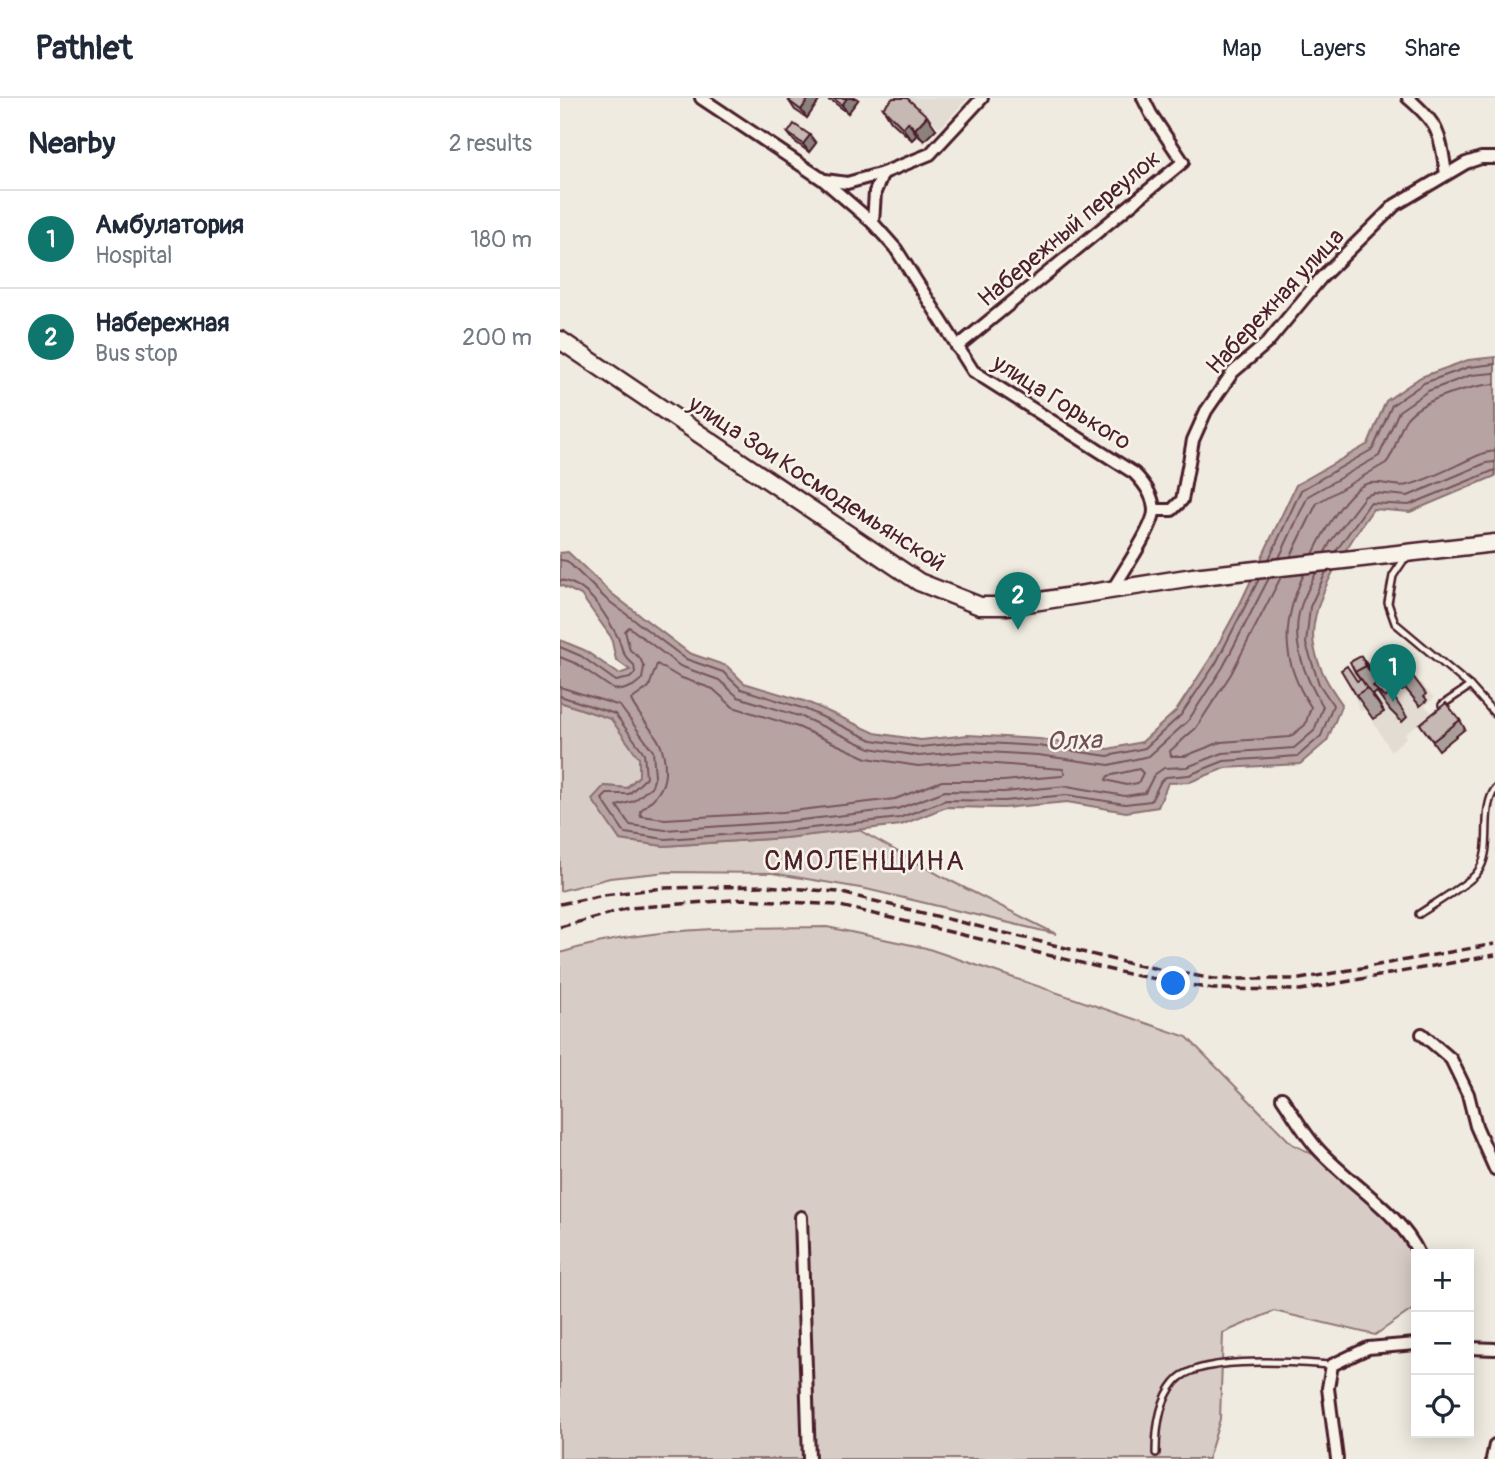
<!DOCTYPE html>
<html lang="en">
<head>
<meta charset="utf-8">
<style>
	:root { --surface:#fff; --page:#f6f6f7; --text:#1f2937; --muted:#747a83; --line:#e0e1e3; --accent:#0f766e }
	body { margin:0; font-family:Pangolin,sans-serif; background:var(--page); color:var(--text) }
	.controls { position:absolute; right:21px; bottom:21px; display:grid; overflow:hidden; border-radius:0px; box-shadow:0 4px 18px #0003 }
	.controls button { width:63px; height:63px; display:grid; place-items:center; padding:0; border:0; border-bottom:2px solid var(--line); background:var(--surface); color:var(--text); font:35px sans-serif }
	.you { position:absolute; left:614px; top:886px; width:24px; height:24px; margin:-18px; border:5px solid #fff; border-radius:50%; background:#1a73e8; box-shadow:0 0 0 10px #1a73e833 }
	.badge { display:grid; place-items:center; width:46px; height:46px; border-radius:50%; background:var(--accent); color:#fff; font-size:23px; font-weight:700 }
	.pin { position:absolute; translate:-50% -58px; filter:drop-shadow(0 2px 4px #0008) }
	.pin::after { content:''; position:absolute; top:37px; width:24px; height:21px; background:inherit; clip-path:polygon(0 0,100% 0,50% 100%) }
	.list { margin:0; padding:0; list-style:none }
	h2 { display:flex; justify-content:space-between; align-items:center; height:91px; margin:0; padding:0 28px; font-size:30px }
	h2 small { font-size:23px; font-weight:400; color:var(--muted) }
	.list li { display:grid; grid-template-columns:46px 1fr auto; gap:21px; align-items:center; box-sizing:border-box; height:98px; padding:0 28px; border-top:2px solid var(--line) }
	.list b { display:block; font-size:26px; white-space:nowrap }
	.list p { margin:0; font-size:23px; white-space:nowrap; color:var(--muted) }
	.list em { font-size:23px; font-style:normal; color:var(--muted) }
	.icon { flex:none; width:38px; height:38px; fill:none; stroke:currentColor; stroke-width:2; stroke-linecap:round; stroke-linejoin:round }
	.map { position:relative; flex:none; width:935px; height:1361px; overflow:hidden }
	header { display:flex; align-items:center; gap:42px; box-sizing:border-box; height:98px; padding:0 35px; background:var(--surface); border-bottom:2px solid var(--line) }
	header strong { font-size:33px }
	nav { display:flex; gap:38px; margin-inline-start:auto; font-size:24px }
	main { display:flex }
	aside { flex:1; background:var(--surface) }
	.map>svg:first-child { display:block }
</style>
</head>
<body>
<header>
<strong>Pathlet</strong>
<nav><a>Map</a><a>Layers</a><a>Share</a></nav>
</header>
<main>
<aside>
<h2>Nearby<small>2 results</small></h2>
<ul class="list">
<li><span class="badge">1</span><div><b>Амбулатория</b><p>Hospital</p></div><em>180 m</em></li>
<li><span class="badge">2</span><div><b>Набережная</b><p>Bus stop</p></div><em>200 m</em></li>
</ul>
</aside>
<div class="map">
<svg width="935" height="1361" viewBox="0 0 935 1361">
	<rect width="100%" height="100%" fill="#f0ebe0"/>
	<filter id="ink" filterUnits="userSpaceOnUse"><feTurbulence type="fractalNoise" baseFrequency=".0143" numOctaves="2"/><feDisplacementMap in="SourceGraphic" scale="14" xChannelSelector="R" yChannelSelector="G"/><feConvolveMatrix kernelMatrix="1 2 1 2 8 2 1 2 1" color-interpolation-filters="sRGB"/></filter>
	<g filter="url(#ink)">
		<g fill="#e3dcd2">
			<polygon points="347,0 408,0 380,30"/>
			<polygon points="826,557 843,566 874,600 865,608 873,615 845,636 847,639 831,653 806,612 800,613 784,573"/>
		</g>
		<g fill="#d8cdc6" stroke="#917678" stroke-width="2">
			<polygon points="0,604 51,621 79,660 79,678 66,690 44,688 60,742 104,748 225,740 297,731 383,779 496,836 306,791 212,775 107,774 50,780 0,793"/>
			<path d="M267,829L366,850L627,939L732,1046L791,1075L860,1156H856V1209L815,1237L714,1213L663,1235L660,1321L648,1361H0V855C85,828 178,830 267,829Z"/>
		</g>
		<path fill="#b7a4a2" stroke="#8b6f72" stroke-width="2" d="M935,259V378L850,414L813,411C790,444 746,506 754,548C758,570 769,588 782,606L767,643L740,666L665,670L630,684L608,685L598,709L566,714L507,704L444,710L386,709L341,727L225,740L104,748L60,742L32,701L44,688L67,690L79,678V660L51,621L0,604V542L24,552L59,576L70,572L56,562L51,539L21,497L0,487V455L8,454L51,495L129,555L167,568L184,585L247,604L315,635L361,642L408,637L479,641L548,651L582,644L616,613L650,561L679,508L736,387L808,346L826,303L861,279L908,262Z"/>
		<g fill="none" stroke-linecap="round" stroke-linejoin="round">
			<g stroke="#76545b" stroke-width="2">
				<polyline points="776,453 810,405 849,407 935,372"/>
				<polyline points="765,454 771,443 805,398 814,395 848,398 926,365 935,364"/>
				<path d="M753,456C762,437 788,388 810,385C822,383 836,390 848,387C874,380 899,365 924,355L935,353"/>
				<path d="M731,458L757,405L826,365C837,353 837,333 847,320C864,300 910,288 935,286"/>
				<polyline points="719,460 748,398 819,358 839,313 868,293 911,277 935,275"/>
				<polyline points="709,461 741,392 813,351 832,307 864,285 909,269 935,266"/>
				<polyline points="0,462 7,463 46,501 126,561 163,574 181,591 245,611 312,642 360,649 408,644 478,648 548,658 585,650 621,617 656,565 699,481"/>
				<path d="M721,479L671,576L636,630L610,653L611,658H625L661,644L730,639L745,627L751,609C721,564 721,525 744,476"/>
				<path d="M0,482C26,485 43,512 55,534C65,550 57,552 74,567L75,575L70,580L56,583L21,558L0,549"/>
				<polyline points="0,559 17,566 53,591 62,592 73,588 82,581 84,569 80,560 70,552 65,533 69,529 120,568 159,582 178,599 242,619 310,650 359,658 408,653 478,657 549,667 589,658 628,623 663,569 709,480"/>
				<path d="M97,566L119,579L153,591L173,609L238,629L307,660L358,668L409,664L503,671L505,675L502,678L443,683H382L335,701L223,714L105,721L81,718L80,713C93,702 105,692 105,674C106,637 85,631 71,602L89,589Z"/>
				<path d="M0,589L60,608L93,653L95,678L92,688L74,703L57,708L70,727L105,732L224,724L337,711L385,693L444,694L507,688L565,698L585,695L594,677L604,670L627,669L663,655L734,650L754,633L763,608C744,579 729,540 742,505C746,495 751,485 756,475"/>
				<polyline points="0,598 55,616 84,655 86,680 69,696 47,696 42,701 65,735 105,741 225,733 339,720 386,702 444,703 507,697 565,706 591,703 601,683 606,679 629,677 664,663 738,658 761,638 773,607 759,586 746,546 750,509 766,474"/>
				<polygon points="579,671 583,675 578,685 566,687 546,682 548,678"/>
			</g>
			<defs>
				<g id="lane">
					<polyline points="845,460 833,478 828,505 835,525 910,588 935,616"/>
					<polyline points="882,607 910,588"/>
					<path d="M859,816C871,808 911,784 917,775C935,751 919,715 935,691"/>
					<path d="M596,1355C596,1331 599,1303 615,1284C637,1256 738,1265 772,1267"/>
				</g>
				<g id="street">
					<path d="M141,0L262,81L313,125L336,151L413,273L574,375C584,385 594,398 594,413C594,429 562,475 553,491"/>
					<path d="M848,0C880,27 880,37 886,76"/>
					<polyline points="265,82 287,85 323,75 370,56 422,0"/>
					<polyline points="313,125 315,94 323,75"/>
					<polyline points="397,249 623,64 591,16 583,0"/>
					<polyline points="594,412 612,412 622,402 633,342 646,313 673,274 707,245 761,180 835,107 906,65 921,60 935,60"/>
					<polyline points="862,936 891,961 908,996 916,1028 935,1071"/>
					<path d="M722,1000C733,1016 744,1035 757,1050C787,1084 840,1114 859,1156"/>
					<polyline points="241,1119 249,1361"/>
					<polyline points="909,1250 935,1251"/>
					<polyline points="777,1361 768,1290 772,1267 808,1250 856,1246"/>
					<polyline points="932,1361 935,1347"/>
				</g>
				<polyline id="secondary" points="0,242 359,484 420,508 448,508 633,479 935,445"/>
			</defs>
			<use href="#lane" stroke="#4a1f2b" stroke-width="10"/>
			<use href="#street" stroke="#4a1f2b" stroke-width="16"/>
			<use href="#secondary" stroke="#4a1f2b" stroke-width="21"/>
			<use href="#lane" stroke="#f7f3e8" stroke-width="5"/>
			<use href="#street" stroke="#f7f3e8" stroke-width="10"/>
			<use href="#secondary" stroke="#f7f3e8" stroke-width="16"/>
			<g stroke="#4a1f2b" stroke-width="3.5" stroke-dasharray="10 5" stroke-linecap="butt">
				<polyline points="0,806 44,797 104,790 207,788 278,794 571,866 654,881 740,881 935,846"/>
				<polyline points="0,829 69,810 185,801 276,807 568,876 653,891 740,892 935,857"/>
			</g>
		</g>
		<g fill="#aa9e9a" stroke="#4a1f2b" stroke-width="2">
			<polygon points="261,0 247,20 235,12 229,3"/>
			<polygon points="265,0 273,0 298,2 288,15 271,2 270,3"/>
			<polygon points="323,10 376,31 364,43 357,37 352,42 331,23"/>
			<polygon points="228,35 256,45 249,54 234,43"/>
			<polygon points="824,549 836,566 849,573 866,596 864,598 867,602 860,608 846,591 842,593 826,569"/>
			<polygon points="801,558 818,583 831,595 847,619 842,624 830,612 817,594 813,597 824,614 813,621 796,597 800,581 795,574"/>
			<polygon points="900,622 905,631 879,652 860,626"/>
		</g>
		<g fill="#8b817d" stroke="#4a1f2b" stroke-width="2">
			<polygon points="249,0 261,0 247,20 241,12"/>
			<polygon points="287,0 297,0 298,2 288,15 282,7"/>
			<polygon points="367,18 376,31 364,43 355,31"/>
			<polygon points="348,24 357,37 352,42 343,30"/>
			<polygon points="250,37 256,45 249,54 243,46"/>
			<polygon points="801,558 818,582 823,592 806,568"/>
			<polygon points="801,581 818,604 824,614 807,590"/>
		</g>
		<g fill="#c6b8b3" stroke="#4a1f2b" stroke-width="2">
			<polygon points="232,0 249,0 241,12 229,3"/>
			<polygon points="273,0 287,0 282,7"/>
			<polygon points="333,0 347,0 367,18 355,31 348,24 343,30 323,10"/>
			<polygon points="234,26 250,37 243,46 228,35"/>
			<polygon points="824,549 833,564 826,569 816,554"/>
			<polygon points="801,558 806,568 795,574 790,564"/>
			<polygon points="841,562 849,573 847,574 850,579 843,584 831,570"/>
			<polygon points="787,568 797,583 801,581 807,590 796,597 781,572"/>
			<polygon points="819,583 831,595 825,600 813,588"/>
			<polygon points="886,605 900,622 873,643 860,626"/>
		</g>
	</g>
	<g text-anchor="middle" stroke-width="5" stroke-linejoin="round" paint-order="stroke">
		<g font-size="24" fill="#4a1f2b" stroke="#f7f3e8">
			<text transform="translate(509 130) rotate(-40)" y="8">Набережный переулок</text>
			<text transform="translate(715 203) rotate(-47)" y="8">Набережная улица</text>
			<text transform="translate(502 304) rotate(32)" y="8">улица Горького</text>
			<text transform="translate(257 385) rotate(33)" y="8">улица Зои Космодемьянской</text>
		</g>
		<g font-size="26" font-style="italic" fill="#704e55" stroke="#f7f3e8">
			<text transform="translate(514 642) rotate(-2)" y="9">Олха</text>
		</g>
		<g font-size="28" letter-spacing="2" fill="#4a1f2b" stroke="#f7f3e8">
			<text x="305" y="772">СМОЛЕНЩИНА</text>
		</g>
	</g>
</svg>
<div class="controls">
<button>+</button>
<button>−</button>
<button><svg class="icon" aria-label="locate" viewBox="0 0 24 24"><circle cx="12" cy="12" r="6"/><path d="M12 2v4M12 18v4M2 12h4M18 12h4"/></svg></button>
</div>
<div class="you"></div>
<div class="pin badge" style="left:833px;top:604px">1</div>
<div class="pin badge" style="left:458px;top:532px">2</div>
</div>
</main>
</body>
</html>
